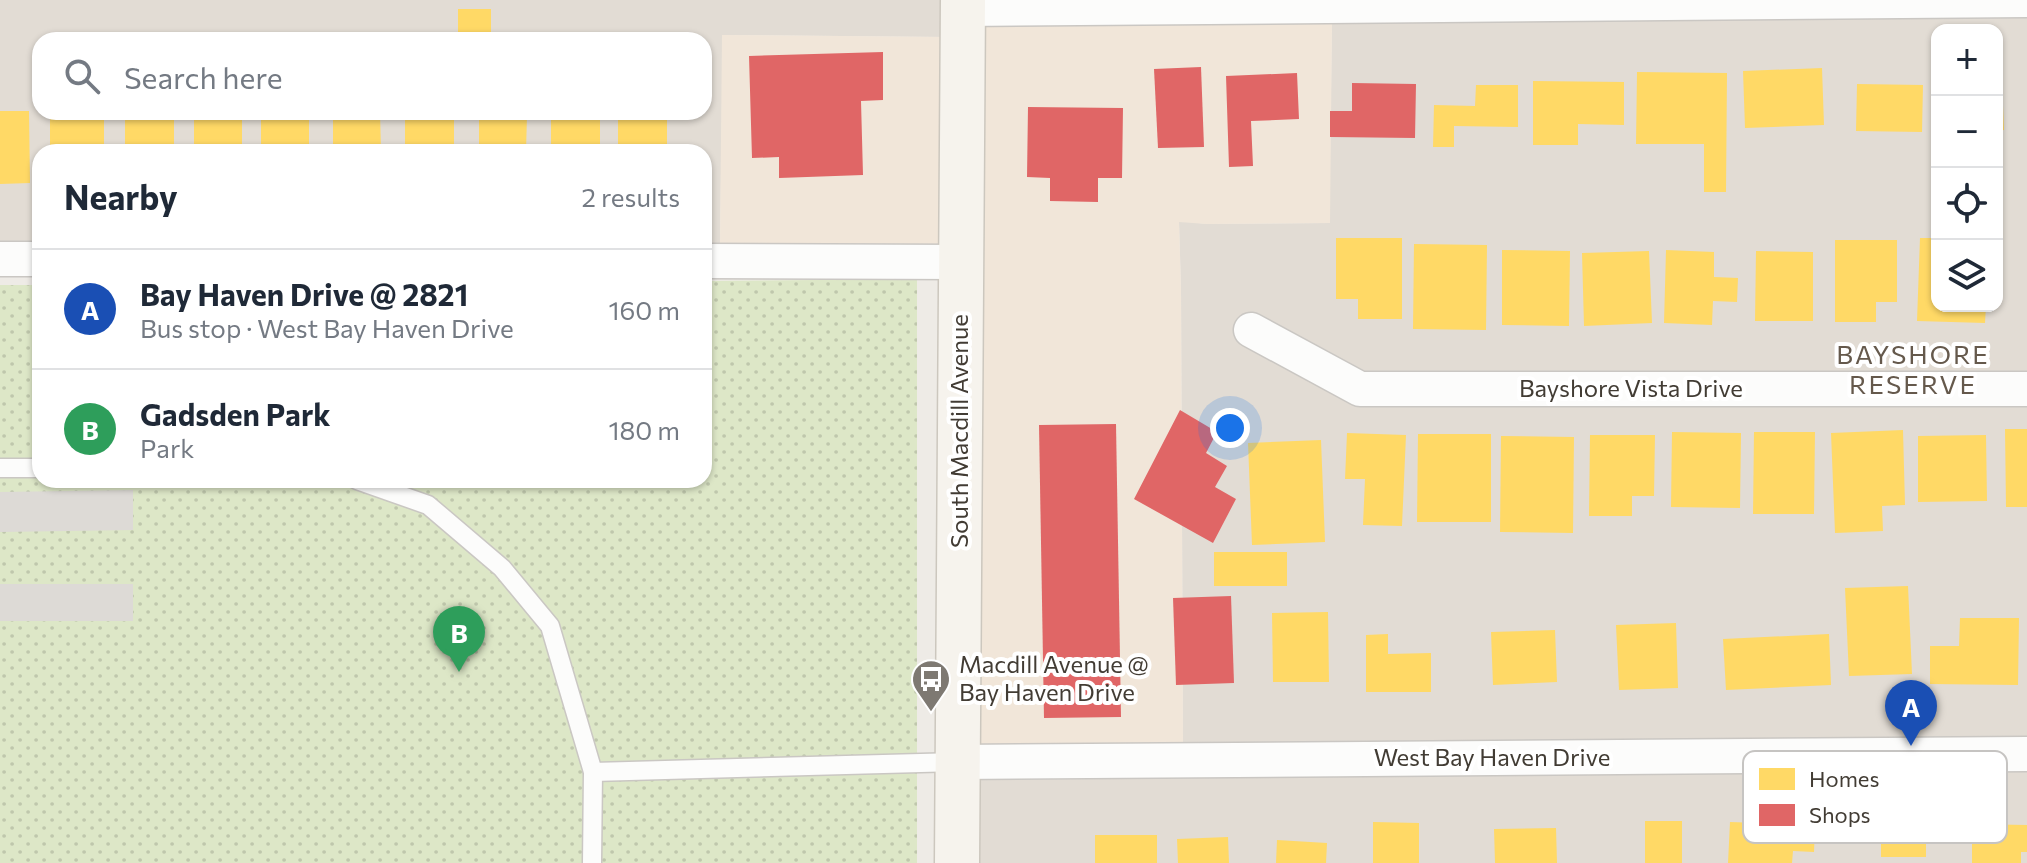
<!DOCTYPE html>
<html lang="en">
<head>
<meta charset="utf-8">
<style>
	:root { --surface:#fff; --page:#f2f2f3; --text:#1f2937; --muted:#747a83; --line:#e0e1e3; --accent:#7c3aed }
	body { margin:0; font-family:Commissioner,sans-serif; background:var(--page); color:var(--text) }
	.controls { position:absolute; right:24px; top:24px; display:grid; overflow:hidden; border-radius:16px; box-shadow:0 2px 6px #0004 }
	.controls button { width:72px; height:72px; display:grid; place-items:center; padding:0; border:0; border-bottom:2px solid var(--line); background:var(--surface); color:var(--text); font:40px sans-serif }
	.you { position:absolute; left:1230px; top:428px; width:28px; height:28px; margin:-20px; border:6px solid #fff; border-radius:50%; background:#1a73e8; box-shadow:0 0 0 12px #1a73e833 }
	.badge { display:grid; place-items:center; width:52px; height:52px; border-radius:50%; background:var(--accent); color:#fff; font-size:26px; font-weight:700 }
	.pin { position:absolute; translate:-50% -66px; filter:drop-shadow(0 2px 4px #0008) }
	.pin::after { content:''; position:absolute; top:42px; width:28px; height:24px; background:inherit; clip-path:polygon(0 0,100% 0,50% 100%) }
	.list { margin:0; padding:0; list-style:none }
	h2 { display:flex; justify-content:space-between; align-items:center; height:104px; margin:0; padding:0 32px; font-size:34px }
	h2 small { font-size:26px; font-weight:400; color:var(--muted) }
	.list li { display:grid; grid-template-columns:52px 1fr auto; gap:24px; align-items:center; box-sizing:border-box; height:120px; padding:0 32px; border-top:2px solid var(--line) }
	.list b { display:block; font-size:30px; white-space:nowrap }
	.list p { margin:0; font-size:26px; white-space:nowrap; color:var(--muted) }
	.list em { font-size:26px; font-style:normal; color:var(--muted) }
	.icon { flex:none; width:44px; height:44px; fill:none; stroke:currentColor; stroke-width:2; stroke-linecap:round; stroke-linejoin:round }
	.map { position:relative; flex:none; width:2027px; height:863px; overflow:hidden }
	.search { position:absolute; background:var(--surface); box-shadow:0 2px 6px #0004; left:32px; top:32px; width:680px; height:88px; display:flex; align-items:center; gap:20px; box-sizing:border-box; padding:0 28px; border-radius:24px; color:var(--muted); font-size:30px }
	.panel { position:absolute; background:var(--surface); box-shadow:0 2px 6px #0004; left:32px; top:144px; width:680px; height:344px; border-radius:24px }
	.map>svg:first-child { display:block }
</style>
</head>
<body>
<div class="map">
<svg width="2027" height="863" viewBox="0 0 2027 863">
	<defs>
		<pattern id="grass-dots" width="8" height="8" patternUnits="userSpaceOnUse" patternTransform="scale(2)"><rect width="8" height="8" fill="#dde7c7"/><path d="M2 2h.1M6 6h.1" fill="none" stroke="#bfc7ac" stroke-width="1.8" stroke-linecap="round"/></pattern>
	</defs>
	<rect width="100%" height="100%" fill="#eeebe6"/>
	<g fill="#e2dcd4" fill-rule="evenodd">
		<path d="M0,0H948L947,37L723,35L720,243H704V152H40V241H0ZM40,40H704V112H40Z"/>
		<path d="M2027,18V736L1183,743L1181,289L1179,221L1207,224L1329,223L1332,23ZM1937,30H1997V306H1937Z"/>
		<polygon points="2027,771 2027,863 973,863 974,780"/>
	</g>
	<g fill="#f1e6d9">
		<polygon points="1332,23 1330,223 1207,224 1179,222 1181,289 1183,743 974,745 979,26"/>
		<polygon points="722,35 947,37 946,244 720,243"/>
	</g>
	<polygon fill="url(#grass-dots)" points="917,279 917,863 0,863 0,285 40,285 40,480 704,480 704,281"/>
	<g fill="#dddad6">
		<polygon points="133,490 133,530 0,532 0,492"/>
		<rect x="0" y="584" width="133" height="37"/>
	</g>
	<g fill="#ffd966">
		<rect x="458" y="9" width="33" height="31"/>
		<polygon points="1822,68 1824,125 1745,128 1743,71"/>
		<polygon points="1637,72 1727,73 1726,192 1704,192 1704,144 1636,144"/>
		<polygon points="1533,81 1624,82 1624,125 1578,124 1578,145 1533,145"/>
		<polygon points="1997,82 2002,82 2004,130 1997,131"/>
		<polygon points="1857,84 1923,85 1922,132 1856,131"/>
		<polygon points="1476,85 1518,85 1518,127 1454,126 1454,147 1433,147 1434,105 1475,106"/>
		<polygon points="0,111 29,111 30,183 0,184"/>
		<rect x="50" y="112" width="54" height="40"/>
		<polygon points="380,112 381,152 333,152 333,113"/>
		<rect x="125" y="113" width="49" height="39"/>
		<rect x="194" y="113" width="48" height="39"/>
		<rect x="261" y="113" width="48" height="39"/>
		<rect x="405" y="113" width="49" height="39"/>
		<rect x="618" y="114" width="49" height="38"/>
		<polygon points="479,115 527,115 526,152 479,152"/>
		<rect x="551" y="115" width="49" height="37"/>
		<polygon points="1336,238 1402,238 1402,319 1358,319 1358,299 1336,299"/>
		<polygon points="1920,238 1937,238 1937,306 1986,306 1985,323 1917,321"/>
		<polygon points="1835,240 1897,240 1897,302 1876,302 1876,322 1835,322"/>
		<polygon points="1414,244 1487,245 1486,330 1413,329"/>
		<polygon points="1502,250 1570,251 1569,326 1502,325"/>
		<polygon points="1666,250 1714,252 1714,277 1738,278 1737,302 1713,301 1712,325 1664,323"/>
		<polygon points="1649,251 1652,323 1584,326 1582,253"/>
		<polygon points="1756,251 1813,252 1813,321 1755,321"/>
		<polygon points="2005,429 2027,429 2027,507 2006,507"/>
		<polygon points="1903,430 1905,505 1882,506 1883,531 1835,533 1831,433"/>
		<polygon points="1672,432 1741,433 1740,508 1671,507"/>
		<polygon points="1754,432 1815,432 1814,514 1753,514"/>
		<polygon points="1347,433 1406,435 1402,526 1363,525 1365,479 1345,479"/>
		<polygon points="1418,434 1491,434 1491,522 1417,522"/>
		<polygon points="1590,435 1655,435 1654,496 1632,496 1632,516 1589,516"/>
		<polygon points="1986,435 1987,501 1918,502 1918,436"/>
		<polygon points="1501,436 1574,437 1573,533 1500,532"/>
		<polygon points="1321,440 1325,542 1252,545 1248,443"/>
		<rect x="1214" y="552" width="73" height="34"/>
		<polygon points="1908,586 1912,674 1849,676 1845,588"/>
		<polygon points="1328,612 1329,682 1273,682 1272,613"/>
		<polygon points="1960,618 2019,618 2018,685 1930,684 1930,646 1959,646"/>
		<polygon points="1676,623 1678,688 1619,690 1616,625"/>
		<polygon points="1555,630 1557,682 1493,685 1491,632"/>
		<polygon points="1388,634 1388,654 1431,653 1431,692 1366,692 1366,635"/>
		<polygon points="1829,634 1831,685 1726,690 1723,639"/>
		<rect x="1881" y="819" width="45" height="38"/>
		<rect x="1645" y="821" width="37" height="42"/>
		<polygon points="1373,822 1419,823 1419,863 1373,863"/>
		<polygon points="1730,822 1815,825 1814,852 1793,851 1792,863 1728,863"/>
		<polygon points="1972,824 2027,825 2027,852 2021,852 2021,863 1972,863"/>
		<polygon points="1556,828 1557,863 1495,863 1494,829"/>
		<rect x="1095" y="835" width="62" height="28"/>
		<polygon points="1228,837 1229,863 1178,863 1177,839"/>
		<polygon points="1277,840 1327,843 1326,863 1276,863"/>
	</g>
	<g fill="#e06666">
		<polygon points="883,52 883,100 861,101 863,175 779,178 779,157 752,158 749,56"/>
		<polygon points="1201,67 1204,147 1158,148 1154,69"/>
		<polygon points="1297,73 1299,119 1251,121 1253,166 1229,167 1226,76"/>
		<polygon points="1352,83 1416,84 1415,138 1330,137 1330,111 1352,111"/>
		<polygon points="1028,107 1123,108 1122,178 1098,178 1098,202 1050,201 1050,178 1027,177"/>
		<polygon points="1180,410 1217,432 1206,453 1227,466 1215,487 1236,499 1213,543 1134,499"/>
		<polygon points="1116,424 1121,717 1044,718 1039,425"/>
		<polygon points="1231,596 1234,683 1176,685 1173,598"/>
	</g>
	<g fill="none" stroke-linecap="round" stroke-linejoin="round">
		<defs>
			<g id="lane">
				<polyline points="0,468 40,468"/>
				<polyline points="357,480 428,505 502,568 550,626 593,772 592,863"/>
				<polyline points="593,772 958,762"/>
			</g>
			<g id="street">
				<polyline points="963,9 2027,0"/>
				<polyline points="0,259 40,259"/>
				<polyline points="704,261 961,262"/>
				<polyline points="1251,330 1360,389 2027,389"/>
				<polyline points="958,762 2027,754"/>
			</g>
			<polyline id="secondary" points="957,863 963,0"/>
		</defs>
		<use href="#lane" stroke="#cac7c3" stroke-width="21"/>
		<use href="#street" stroke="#cac7c3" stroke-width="37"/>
		<use href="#secondary" stroke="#ccc7be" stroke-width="47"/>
		<use href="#lane" stroke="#fcfcfb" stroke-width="18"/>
		<use href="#street" stroke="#fcfcfb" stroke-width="34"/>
		<use href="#secondary" stroke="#f6f3ed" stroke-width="44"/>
	</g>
	<defs>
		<symbol id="bus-pin" viewBox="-11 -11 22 30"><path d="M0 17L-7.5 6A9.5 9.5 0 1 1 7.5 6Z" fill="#7e7972" stroke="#fff"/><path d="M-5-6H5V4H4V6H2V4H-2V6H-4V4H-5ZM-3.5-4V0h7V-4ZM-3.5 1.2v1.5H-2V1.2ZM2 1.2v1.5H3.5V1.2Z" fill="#fff"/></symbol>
	</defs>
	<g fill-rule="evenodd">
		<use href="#bus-pin" x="909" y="657" width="44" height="60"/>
	</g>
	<g text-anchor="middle" stroke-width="8" stroke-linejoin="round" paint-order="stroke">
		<g font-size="24" fill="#423c34" stroke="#fff">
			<text x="1631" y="397">Bayshore Vista Drive</text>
			<text transform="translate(960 431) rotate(-90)" y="8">South Macdill Avenue</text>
			<text x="1492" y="766">West Bay Haven Drive</text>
		</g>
		<g font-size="24" fill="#423c34" stroke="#fff" text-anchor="start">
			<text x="959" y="673">Macdill Avenue @<tspan x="959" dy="28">Bay Haven Drive</tspan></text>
		</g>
		<g font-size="26" letter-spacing="2" fill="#65594c" stroke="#fff">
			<text x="1913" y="364">BAYSHORE<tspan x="1913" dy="30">RESERVE</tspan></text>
		</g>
	</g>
	<rect x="1743" y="751" width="264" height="92" rx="12" fill="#fff" stroke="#c6c4c2" stroke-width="2"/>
	<rect x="1759" y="768" width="36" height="22" fill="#ffd966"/>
	<rect x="1759" y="804" width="36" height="22" fill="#e06666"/>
	<g font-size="22" fill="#423c34">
		<text x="1809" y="787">Homes</text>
		<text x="1809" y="823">Shops</text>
	</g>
</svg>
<div class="controls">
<button>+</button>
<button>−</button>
<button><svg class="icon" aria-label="locate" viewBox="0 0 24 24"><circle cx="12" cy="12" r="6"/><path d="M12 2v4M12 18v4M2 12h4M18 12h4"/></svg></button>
<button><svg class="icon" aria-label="layers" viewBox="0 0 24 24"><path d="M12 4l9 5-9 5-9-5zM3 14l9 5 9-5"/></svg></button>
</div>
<div class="you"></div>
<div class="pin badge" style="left:1911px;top:746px;background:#1a4fb4">A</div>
<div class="pin badge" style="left:459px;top:672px;background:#2e9e5b">B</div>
<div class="search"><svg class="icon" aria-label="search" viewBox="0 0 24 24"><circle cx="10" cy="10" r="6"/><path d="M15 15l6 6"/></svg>Search here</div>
<section class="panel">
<h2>Nearby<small>2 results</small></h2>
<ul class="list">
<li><span class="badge" style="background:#1a4fb4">A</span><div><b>Bay Haven Drive @ 2821</b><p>Bus stop · West Bay Haven Drive</p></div><em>160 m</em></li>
<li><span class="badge" style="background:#2e9e5b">B</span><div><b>Gadsden Park</b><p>Park</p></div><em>180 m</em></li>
</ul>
</section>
</div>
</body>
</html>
